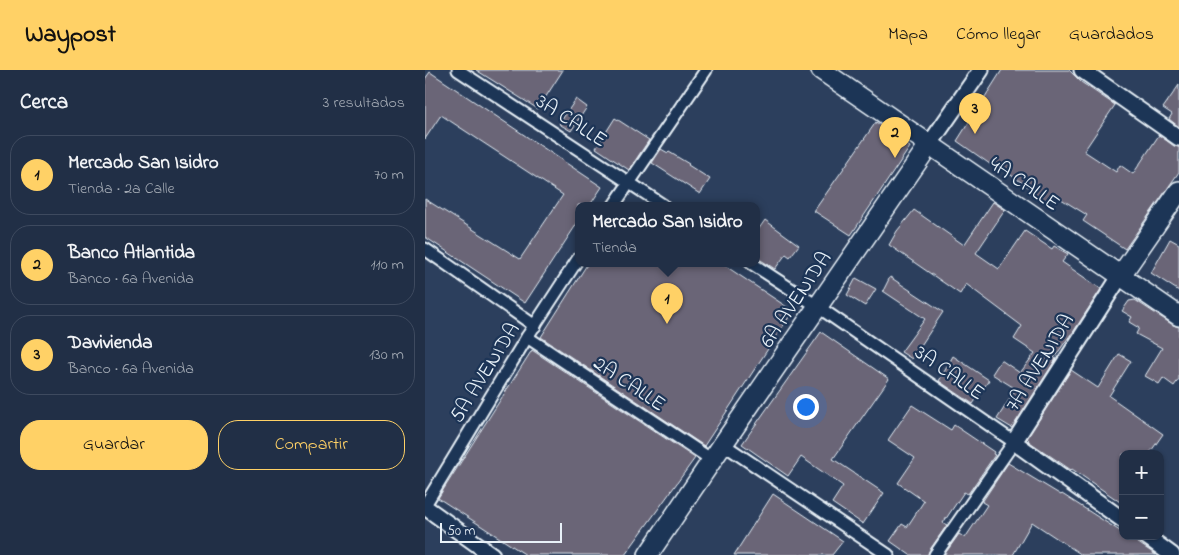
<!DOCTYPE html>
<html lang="es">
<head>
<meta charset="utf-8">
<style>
	:root { --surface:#212f46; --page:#2d3b51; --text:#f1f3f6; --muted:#a2a9b3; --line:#3e4a5f; --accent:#ffd166 }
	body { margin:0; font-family:"Indie Flower",sans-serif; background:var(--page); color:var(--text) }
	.controls { position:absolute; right:15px; bottom:15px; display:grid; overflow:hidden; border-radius:10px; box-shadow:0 1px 4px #0004 }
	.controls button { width:45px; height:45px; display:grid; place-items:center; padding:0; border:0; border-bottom:1px solid var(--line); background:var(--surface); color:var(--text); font:25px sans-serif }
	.scale { position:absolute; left:15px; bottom:12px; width:122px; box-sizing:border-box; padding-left:5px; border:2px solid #e8f1f8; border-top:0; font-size:14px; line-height:18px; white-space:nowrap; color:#e8f1f8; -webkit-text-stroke:4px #1d3557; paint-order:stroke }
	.you { position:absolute; left:380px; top:336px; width:18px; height:18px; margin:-12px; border:4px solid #fff; border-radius:50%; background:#1a73e8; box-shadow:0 0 0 8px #1a73e833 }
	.badge { display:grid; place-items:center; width:32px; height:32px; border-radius:50%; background:var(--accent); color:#111; font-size:16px; font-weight:700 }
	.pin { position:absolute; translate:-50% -41px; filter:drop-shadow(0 1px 2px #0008) }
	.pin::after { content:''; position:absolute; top:26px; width:18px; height:15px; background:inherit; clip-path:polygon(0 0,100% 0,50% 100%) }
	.popup { position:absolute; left:150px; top:132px; width:185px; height:65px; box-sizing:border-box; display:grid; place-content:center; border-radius:10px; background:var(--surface); filter:drop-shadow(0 1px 4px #0005); font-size:16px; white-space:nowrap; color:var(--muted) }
	.popup b { font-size:19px; color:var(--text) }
	.popup::after { content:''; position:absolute; left:50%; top:100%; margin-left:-10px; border:10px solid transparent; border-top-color:var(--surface) }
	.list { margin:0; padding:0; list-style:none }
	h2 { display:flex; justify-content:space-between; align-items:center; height:65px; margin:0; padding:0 20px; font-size:21px }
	h2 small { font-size:16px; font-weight:400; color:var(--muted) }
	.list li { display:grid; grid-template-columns:32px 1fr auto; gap:15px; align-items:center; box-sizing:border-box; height:80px; margin:0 10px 10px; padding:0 10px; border:1px solid var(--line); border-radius:20px }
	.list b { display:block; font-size:19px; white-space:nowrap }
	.list p { margin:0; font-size:16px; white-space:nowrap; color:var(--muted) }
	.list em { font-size:16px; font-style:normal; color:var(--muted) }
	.actions { display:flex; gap:10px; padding:15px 20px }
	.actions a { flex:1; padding:11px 0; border:1px solid var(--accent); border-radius:20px; text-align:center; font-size:18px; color:var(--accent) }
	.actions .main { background:var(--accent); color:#111 }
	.map { position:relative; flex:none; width:754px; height:485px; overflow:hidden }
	header { display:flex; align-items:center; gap:30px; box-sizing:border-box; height:70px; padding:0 25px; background:var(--accent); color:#111 }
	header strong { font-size:24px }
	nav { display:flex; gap:28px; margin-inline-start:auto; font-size:18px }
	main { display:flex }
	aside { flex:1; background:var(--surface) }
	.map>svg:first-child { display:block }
</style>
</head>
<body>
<header>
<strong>Waypost</strong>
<nav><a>Mapa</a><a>Cómo llegar</a><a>Guardados</a></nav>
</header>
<main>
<aside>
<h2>Cerca<small>3 resultados</small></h2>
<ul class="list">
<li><span class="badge">1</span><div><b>Mercado San Isidro</b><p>Tienda · 2a Calle</p></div><em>70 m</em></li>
<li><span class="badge">2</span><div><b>Banco Atlantida</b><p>Banco · 6a Avenida</p></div><em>110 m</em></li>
<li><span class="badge">3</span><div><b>Davivienda</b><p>Banco · 6a Avenida</p></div><em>130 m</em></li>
</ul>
<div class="actions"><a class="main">Guardar</a><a>Compartir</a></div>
</aside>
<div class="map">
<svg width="754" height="485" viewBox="0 0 754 485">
	<rect width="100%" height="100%" fill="#2c3f5d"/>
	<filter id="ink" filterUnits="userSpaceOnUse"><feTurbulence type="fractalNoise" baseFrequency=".02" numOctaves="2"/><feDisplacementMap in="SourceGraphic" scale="10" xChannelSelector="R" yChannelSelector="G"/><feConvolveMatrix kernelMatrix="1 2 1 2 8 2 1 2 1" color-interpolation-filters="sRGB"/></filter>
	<g filter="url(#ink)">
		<g fill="#6a6577" stroke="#e8f1f8">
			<polygon points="51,0 138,0 113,39"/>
			<polygon points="577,0 644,0 656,12 690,35 659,81 691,102 695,95 708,104 734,65 749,76 754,77 754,102 700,179 658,151 662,145 628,124 621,133 603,122 605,118 574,97 572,99 532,71"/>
			<polygon points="5,2 177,117 165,135 153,135 153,152 100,233 0,167 0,129 95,189 138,125 16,45 0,69 0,9"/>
			<polygon points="754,15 754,57 744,49 747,44 738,38"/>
			<polygon points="151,29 162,37 146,61 134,54"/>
			<polygon points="190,48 224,70 204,100 171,78"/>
			<polygon points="451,52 485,77 426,165 389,141"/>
			<polygon points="236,79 243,83 244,82 264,94 263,95 285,109 275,124 227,93"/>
			<polygon points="568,132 580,140 551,183 574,199 600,161 627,179 629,176 643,184 637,192 676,219 647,264 646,264 629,288 631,289 587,358 572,349 591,319 567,304 576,290 595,303 610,283 589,269 597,256 541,214 535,224 464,175 472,161 489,140 539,175"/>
			<polygon points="340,150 374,175 365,187 361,184 350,199 331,187 331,163"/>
			<polygon points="745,169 754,174 754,221 726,203"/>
			<polygon points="163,193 296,193 368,241 279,376 116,267"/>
			<polygon points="465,207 518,242 487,289 476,282 500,249 458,221"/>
			<polygon points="431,208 451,219 440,236 422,225"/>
			<polygon points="710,230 748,255 754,257 754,309 749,316 738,308 734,314 720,306 737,278 711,264 714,258 704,252 707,247 697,241 704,231"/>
			<polygon points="396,262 464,309 408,389 459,423 438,454 407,433 418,416 376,387 363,406 317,374"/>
			<polygon points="107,280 270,388 200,485 101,485 13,428"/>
			<polygon points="694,284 706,291 684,326 738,364 724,384 698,384 698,434 647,399 646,400 621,383 603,371 604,370 602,368 646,300 673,318"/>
			<polygon points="528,286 564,310 548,334 514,311"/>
			<polygon points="487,335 526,360 529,355 569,382 568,384 570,385 543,424 539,422 518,453 522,455 504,481 503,485 485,485 465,471 477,454 482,457 499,431 473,413 490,388 463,370"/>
			<polygon points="583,393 636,425 637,424 698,463 698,466 703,466 731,485 657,485 607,452 588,485 519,485 534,464 540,468 562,435 557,432"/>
			<polygon points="348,424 418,471 407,485 309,485"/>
		</g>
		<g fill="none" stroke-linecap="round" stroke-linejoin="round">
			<defs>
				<g id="pedestrian">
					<polyline points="33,0 238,135"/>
					<polyline points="189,135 281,0"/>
					<polyline points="0,179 110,256"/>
					<polyline points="326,193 392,236 589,372 510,485"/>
					<polyline points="102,267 287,390"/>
					<polyline points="298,374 463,485"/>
					<polyline points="0,435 102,267 153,189"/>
				</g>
				<g id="minor">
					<polyline points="657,0 754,68"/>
					<polyline points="504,75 556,0"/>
					<polyline points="696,205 589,372 698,450"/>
					<polyline points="0,437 67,485"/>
					<polyline points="721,466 747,485"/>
				</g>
				<g id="tertiary">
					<polyline points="396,0 754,246"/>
					<polyline points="696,205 754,121"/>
					<polyline points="223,485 298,374 504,75"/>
				</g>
			</defs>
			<use href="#pedestrian" stroke="#e8f1f8" stroke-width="15"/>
			<use href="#minor" stroke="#e8f1f8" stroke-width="19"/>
			<use href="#tertiary" stroke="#e8f1f8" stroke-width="22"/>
			<use href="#pedestrian" stroke="#1d3557" stroke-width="11"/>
			<use href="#minor" stroke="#1d3557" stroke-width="15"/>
			<use href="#tertiary" stroke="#1d3557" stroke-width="19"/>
		</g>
	</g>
	<g text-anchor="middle" stroke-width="4.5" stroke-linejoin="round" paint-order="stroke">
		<g font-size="21" fill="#e8f1f8" stroke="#1d3557">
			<text transform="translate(147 50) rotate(33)" y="7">3A CALLE</text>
			<text transform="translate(600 113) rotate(34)" y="7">4A CALLE</text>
			<text transform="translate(370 229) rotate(-56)" y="7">6A AVENIDA</text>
			<text transform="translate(614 292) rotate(-58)" y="7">7A AVENIDA</text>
			<text transform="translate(59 302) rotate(-58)" y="7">5A AVENIDA</text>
			<text transform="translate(525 302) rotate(35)" y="7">3A CALLE</text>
			<text transform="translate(205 313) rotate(34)" y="7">2A CALLE</text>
		</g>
	</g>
</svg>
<div class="controls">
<button>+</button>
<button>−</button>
</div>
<div class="scale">50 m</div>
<div class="you"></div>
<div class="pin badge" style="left:242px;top:254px">1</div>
<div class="popup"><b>Mercado San Isidro</b>Tienda</div>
<div class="pin badge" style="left:470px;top:88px">2</div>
<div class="pin badge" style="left:550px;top:64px">3</div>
</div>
</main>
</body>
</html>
